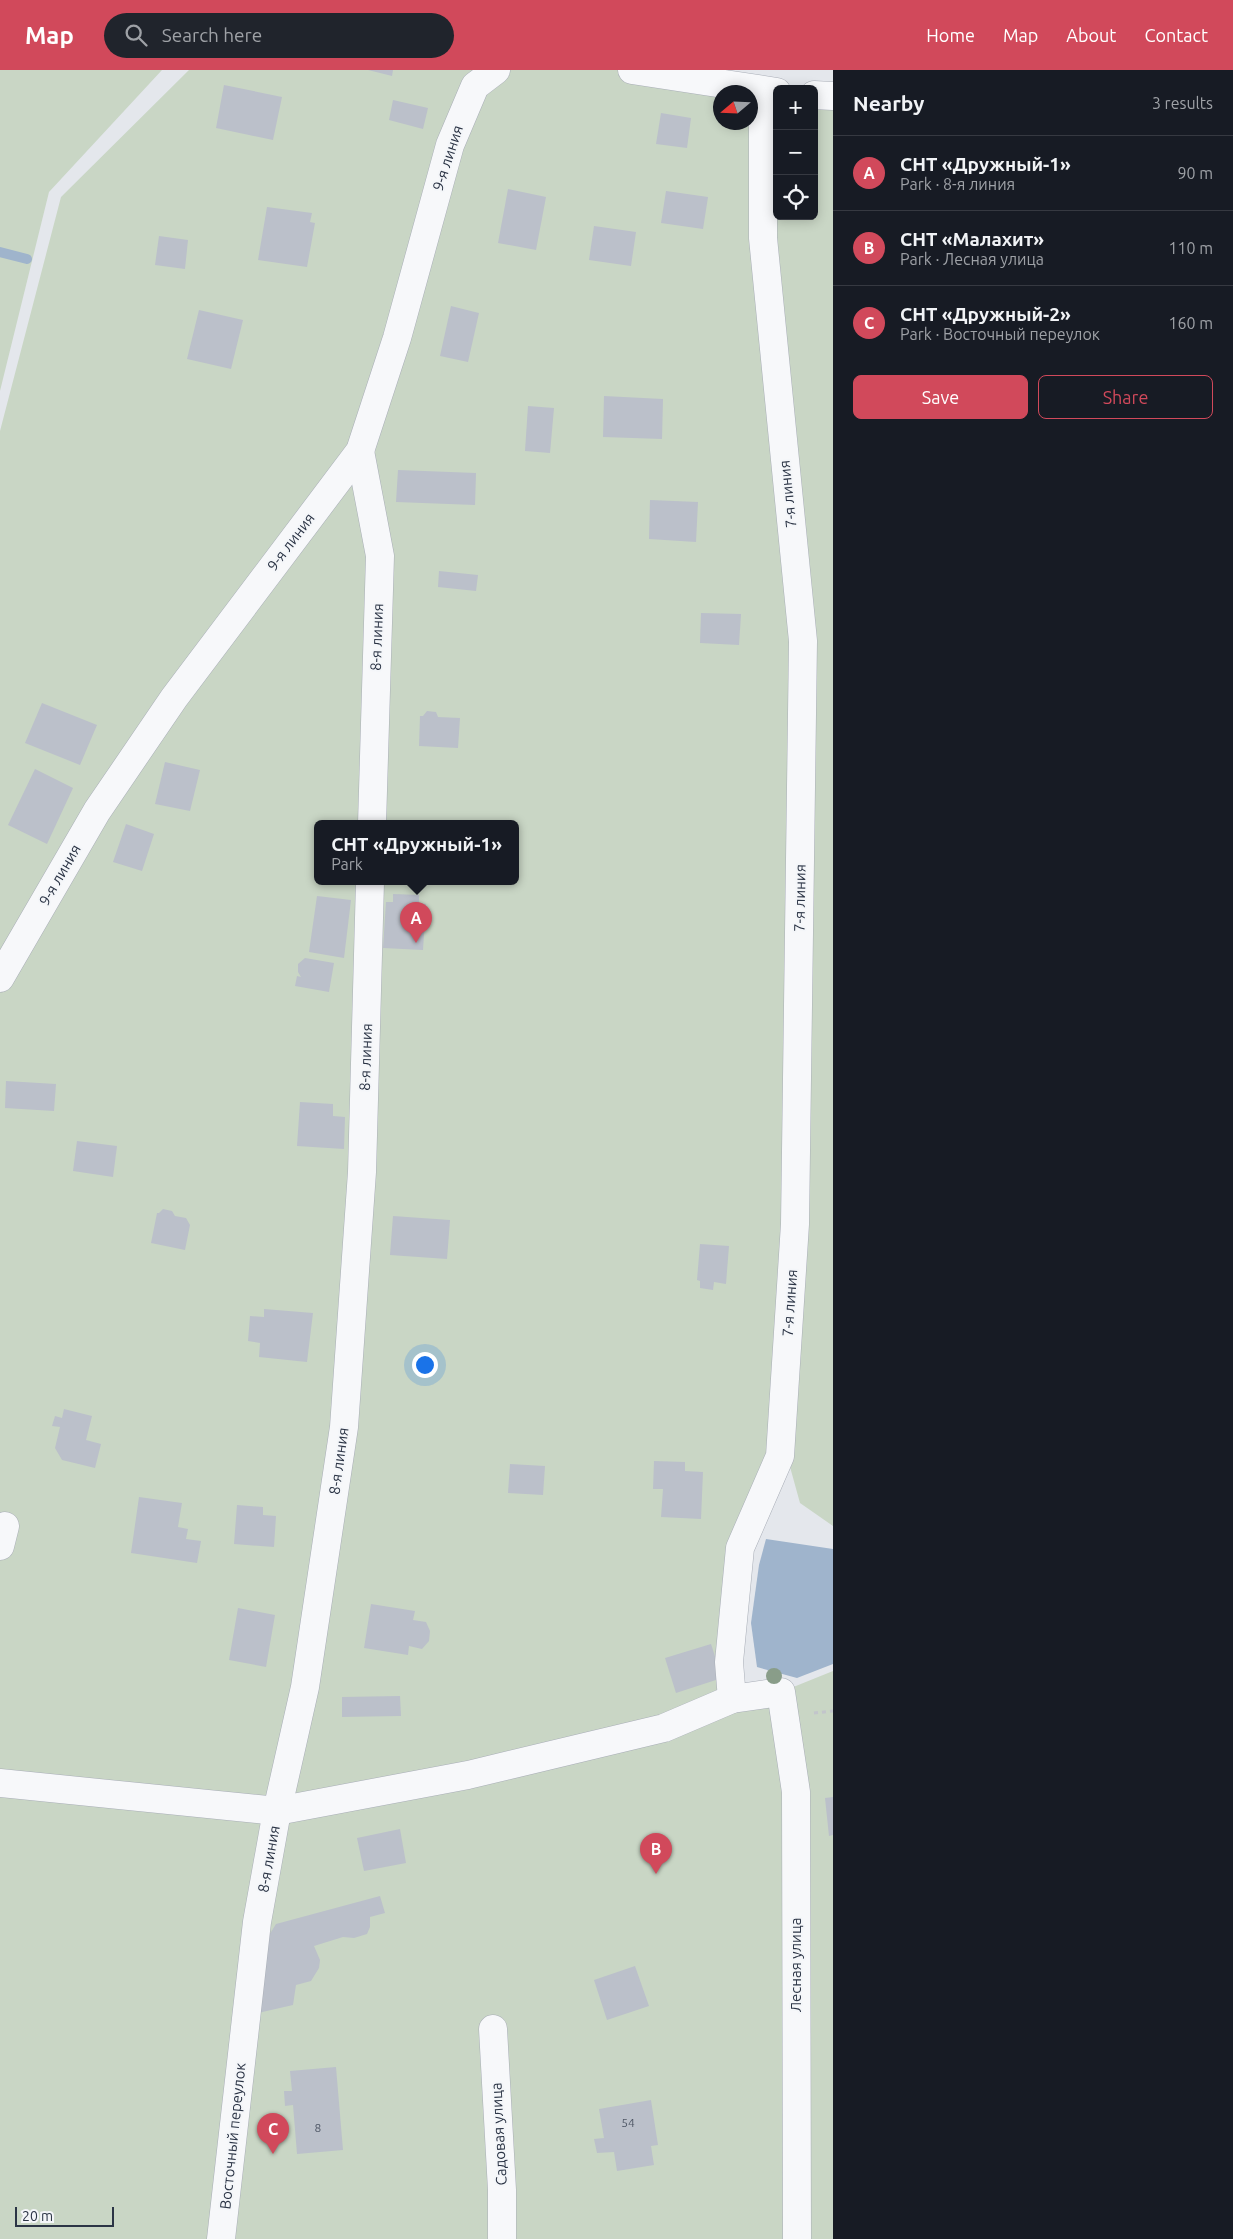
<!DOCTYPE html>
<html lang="en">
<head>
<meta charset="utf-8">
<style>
	:root { --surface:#171b24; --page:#20242c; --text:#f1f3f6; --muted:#9ea1a6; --line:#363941; --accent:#d1495b }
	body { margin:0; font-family:Ubuntu,sans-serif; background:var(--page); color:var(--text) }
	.controls { position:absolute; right:15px; top:15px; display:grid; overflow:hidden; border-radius:8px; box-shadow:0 2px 12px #0003 }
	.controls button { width:45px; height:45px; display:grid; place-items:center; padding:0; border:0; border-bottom:1px solid var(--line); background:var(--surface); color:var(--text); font:25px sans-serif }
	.compass { position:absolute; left:713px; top:15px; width:45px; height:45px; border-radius:50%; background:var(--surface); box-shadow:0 2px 12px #0003; rotate:251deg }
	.scale { position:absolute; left:15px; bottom:12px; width:99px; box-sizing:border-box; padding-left:5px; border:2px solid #2b3445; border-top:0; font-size:14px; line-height:18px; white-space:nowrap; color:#2b3445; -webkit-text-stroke:4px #f4f6f9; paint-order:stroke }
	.you { position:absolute; left:424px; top:1294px; width:18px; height:18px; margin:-12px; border:4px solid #fff; border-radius:50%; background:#1a73e8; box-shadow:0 0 0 8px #1a73e833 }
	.badge { display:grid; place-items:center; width:32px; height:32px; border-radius:50%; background:var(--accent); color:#fff; font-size:16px; font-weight:700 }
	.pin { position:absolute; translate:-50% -41px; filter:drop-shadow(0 1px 2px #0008) }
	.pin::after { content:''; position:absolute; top:26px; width:18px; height:15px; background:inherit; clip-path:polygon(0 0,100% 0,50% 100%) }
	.popup { position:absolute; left:314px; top:750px; width:205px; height:65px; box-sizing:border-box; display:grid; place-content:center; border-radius:8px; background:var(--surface); filter:drop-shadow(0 1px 4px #0005); font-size:16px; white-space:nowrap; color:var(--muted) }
	.popup b { font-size:19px; color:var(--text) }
	.popup::after { content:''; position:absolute; left:50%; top:100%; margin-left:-10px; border:10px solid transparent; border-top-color:var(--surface) }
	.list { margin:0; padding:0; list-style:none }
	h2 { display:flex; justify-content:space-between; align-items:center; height:65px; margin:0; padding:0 20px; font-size:21px }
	h2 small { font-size:16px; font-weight:400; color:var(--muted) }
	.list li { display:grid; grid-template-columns:32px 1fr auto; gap:15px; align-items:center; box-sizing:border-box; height:75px; padding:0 20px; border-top:1px solid var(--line) }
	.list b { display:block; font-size:19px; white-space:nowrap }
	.list p { margin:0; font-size:16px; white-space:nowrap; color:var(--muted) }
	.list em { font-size:16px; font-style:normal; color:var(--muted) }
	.actions { display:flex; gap:10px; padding:15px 20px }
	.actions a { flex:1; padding:11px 0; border:1px solid var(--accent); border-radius:8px; text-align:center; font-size:18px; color:var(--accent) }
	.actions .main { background:var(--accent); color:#fff }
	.icon { flex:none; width:28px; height:28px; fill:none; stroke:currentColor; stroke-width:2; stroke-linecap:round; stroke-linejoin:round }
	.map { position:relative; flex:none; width:833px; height:2169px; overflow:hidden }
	header { display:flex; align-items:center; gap:30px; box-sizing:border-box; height:70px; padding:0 25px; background:var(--accent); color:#fff }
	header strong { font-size:24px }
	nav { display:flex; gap:28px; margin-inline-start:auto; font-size:18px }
	.search { width:350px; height:45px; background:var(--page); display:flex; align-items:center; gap:12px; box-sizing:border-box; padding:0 18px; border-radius:28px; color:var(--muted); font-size:19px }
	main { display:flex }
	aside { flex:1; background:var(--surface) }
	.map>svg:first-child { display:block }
</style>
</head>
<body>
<header>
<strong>Map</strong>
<div class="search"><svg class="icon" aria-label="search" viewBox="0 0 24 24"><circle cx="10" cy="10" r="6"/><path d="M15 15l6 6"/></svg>Search here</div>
<nav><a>Home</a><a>Map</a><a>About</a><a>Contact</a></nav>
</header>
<main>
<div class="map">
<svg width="833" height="2169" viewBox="0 0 833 2169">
	<rect width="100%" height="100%" fill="#e4e7ec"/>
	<g fill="#c9d6c5" fill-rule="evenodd">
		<polygon points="0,0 162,0 49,122 0,321"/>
		<path d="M189,0H632L763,21L777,146H814V25L833,26V1456L800,1433L787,1386L740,1478L732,1628L781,1622L833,1601V2169H0V361L61,127ZM720,22H750V52H720ZM317,754H515V812H317Z"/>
	</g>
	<polygon fill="#9fb4cc" points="766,1469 833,1479 833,1594 797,1608 757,1597 751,1553 759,1495"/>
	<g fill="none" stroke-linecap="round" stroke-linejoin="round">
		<polyline stroke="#9fb4cc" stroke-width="10" points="0,182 27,189"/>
	</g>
	<g fill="#bbc0ca">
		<polygon points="368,0 393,0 392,6"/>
		<polygon points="224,15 282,27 273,70 216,58"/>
		<polygon points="393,30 428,38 423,59 389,50"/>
		<polygon points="661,43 691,48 687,78 656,74"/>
		<polygon points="508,119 546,127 536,180 498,173"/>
		<polygon points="666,121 708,127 703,159 661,153"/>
		<polygon points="267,137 312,143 310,152 315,153 307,197 258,190"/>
		<polygon points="594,156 636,162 631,196 589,190"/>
		<polygon points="159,166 188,170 185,199 155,195"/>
		<polygon points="451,236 479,243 468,292 440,286"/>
		<polygon points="199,240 243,250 231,299 187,289"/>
		<polygon points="604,326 663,329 662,369 603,367"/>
		<polygon points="528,336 554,338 550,383 525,381"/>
		<polygon points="398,400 476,403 475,435 396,432"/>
		<polygon points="650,430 698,432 696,472 649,469"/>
		<polygon points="439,501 478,505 476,521 438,517"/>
		<polygon points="701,543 741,544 739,575 700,573"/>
		<polygon points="42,633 97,655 80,695 25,673"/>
		<polygon points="427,641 436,642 438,647 460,648 458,678 419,676 420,646 423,646"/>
		<polygon points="165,692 200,700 190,741 155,734"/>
		<polygon points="35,699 73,718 47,774 8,755"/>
		<polygon points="126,754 154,764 142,801 113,792"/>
		<polygon points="393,824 419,825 419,833 426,834 423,880 383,878 386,832 393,832"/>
		<polygon points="317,826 351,830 344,888 309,882"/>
		<polygon points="305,888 334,893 329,922 295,916 297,906 301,907 298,902 298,894"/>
		<polygon points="6,1011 56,1014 54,1041 5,1038"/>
		<polygon points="300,1032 333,1034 333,1046 345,1047 344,1079 297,1076"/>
		<polygon points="77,1071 117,1076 113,1107 73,1101"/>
		<polygon points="163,1139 172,1141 175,1146 186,1148 190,1155 185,1180 151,1173 157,1143 159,1143"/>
		<polygon points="393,1146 450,1150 447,1189 390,1185"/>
		<polygon points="700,1174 729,1176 726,1214 714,1212 713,1220 700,1218 700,1211 697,1210"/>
		<polygon points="264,1239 313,1243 307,1292 259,1287 260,1273 248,1271 250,1246 264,1247"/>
		<polygon points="64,1339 92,1346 86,1370 101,1374 95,1398 62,1390 55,1378 60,1357 52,1356 55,1346 62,1348"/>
		<polygon points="654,1391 685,1392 685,1401 703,1402 701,1449 661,1447 663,1419 653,1419"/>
		<polygon points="510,1394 545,1396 543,1425 508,1423"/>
		<polygon points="139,1427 182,1433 178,1457 188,1459 186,1469 201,1471 197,1493 131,1483"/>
		<polygon points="237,1435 263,1437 263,1445 276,1446 274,1477 234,1474"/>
		<polygon points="371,1534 415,1541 413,1550 426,1552 430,1561 429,1571 422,1579 409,1576 408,1585 364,1578"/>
		<polygon points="238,1538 275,1545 266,1597 229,1590"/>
		<polygon points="711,1574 722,1608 676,1623 665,1588"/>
		<polygon points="400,1626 401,1646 342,1647 342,1627"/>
		<polygon points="833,1727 833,1765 829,1766 825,1728"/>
		<polygon points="400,1759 406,1793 364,1801 357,1768"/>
		<polygon points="380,1826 385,1843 370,1847 370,1857 367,1864 354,1868 343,1867 314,1876 320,1890 319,1898 311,1911 296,1915 293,1935 258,1943 258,1883 276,1854"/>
		<polygon points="635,1896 649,1936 607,1950 594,1910"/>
		<polygon points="336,1997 343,2080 297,2084 293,2035 285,2036 284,2021 292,2021 290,2001"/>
		<polygon points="651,2030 658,2075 651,2076 654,2095 617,2101 614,2082 597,2083 594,2069 604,2068 599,2039"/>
	</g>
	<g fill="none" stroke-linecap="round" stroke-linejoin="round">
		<defs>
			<g id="minor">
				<polyline points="632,0 777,22"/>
				<polyline points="814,25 833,26"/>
				<polyline points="360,381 380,486 372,754"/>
				<polyline points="0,908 97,741 174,628 360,381 397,268 450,75 475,16 496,0"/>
				<polyline points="0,1476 5,1456"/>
				<polyline points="732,1629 729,1592 740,1478 780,1386 795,1154 803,571 763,168 763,21"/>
				<polyline points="0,1713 277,1741 468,1705 664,1658 732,1629 781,1622 796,1722 797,2169"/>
				<polyline points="493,1959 502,2120 502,2169"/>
				<polyline points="221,2169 257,1852 277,1741 305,1617 344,1357 362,1102 370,812"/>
			</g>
		</defs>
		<use href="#minor" stroke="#a9aeb7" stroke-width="29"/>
		<polyline stroke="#c2c5cb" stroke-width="3" stroke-dasharray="4 4" stroke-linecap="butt" points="814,1643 833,1641"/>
		<use href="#minor" stroke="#f7f8fa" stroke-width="28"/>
	</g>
	<circle fill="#899d89" cx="774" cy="1606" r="8"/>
	<g text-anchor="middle" stroke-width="4" stroke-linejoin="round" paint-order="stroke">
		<g font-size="12" fill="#4f5766">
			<text x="628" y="2057">54</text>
			<text x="318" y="2062">8</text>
		</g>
		<g font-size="15" fill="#2b3445" stroke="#f4f6f9">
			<text transform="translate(448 88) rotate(-72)" y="5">9-я линия</text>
			<text transform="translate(788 424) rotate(-96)" y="5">7-я линия</text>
			<text transform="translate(291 472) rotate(-53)" y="5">9-я линия</text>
			<text transform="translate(377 567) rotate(-88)" y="5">8-я линия</text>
			<text transform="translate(60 805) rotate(-60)" y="5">9-я линия</text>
			<text transform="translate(800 828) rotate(-89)" y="5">7-я линия</text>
			<text transform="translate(366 987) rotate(-88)" y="5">8-я линия</text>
			<text transform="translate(790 1233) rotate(-86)" y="5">7-я линия</text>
			<text transform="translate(339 1391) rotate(-82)" y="5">8-я линия</text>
			<text transform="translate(269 1789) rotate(-80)" y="5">8-я линия</text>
			<text transform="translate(796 1895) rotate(-90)" y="5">Лесная улица</text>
			<text transform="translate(499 2064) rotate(-93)" y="5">Садовая улица</text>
			<text transform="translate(233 2066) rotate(-84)" y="5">Восточный переулок</text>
		</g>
	</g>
</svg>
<div class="controls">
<button>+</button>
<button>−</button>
<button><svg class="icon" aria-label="locate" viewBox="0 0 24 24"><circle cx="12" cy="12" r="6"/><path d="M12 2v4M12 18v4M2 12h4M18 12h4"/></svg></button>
</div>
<svg class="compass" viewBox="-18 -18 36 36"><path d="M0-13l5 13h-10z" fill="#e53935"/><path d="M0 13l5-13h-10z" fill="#9ea1a6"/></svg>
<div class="scale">20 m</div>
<div class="you"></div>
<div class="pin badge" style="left:416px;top:873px">A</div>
<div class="popup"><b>СНТ «Дружный-1»</b>Park</div>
<div class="pin badge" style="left:656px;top:1804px">B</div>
<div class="pin badge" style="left:273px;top:2084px">C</div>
</div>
<aside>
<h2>Nearby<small>3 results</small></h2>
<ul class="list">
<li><span class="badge">A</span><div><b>СНТ «Дружный-1»</b><p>Park · 8-я линия</p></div><em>90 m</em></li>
<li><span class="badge">B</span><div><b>СНТ «Малахит»</b><p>Park · Лесная улица</p></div><em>110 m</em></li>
<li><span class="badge">C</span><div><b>СНТ «Дружный-2»</b><p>Park · Восточный переулок</p></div><em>160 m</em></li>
</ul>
<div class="actions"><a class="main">Save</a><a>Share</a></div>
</aside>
</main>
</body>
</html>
